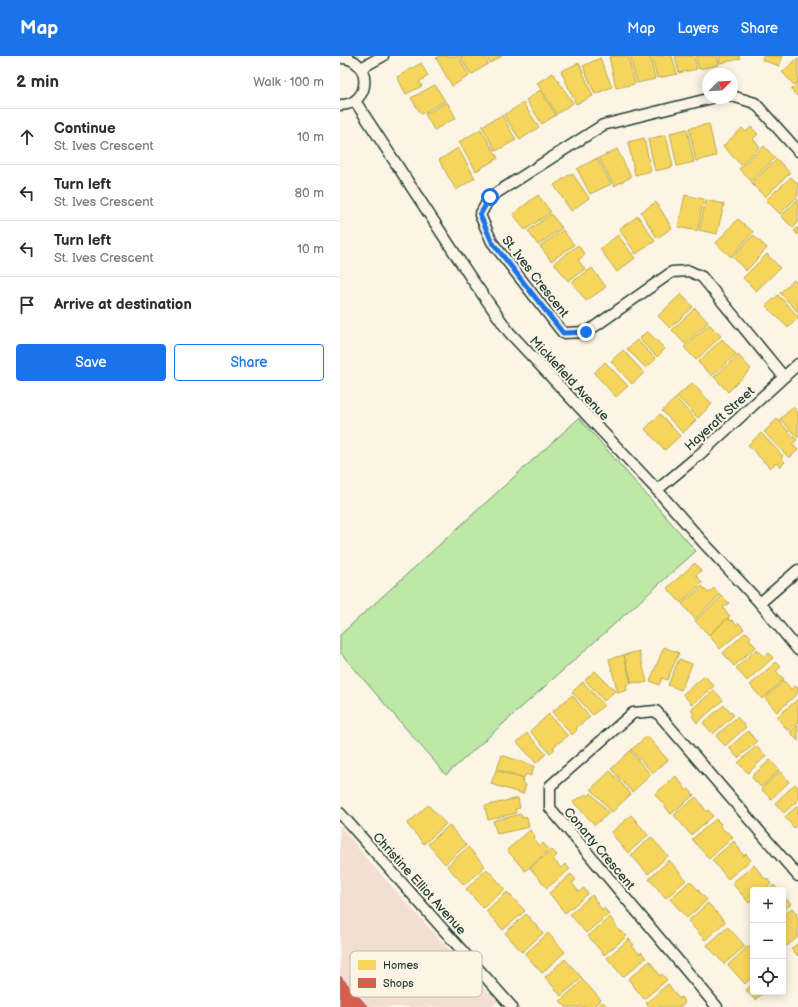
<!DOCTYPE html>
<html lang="en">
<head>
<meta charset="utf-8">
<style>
	:root { --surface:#fff; --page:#f2f2f3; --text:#2b2b33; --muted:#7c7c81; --line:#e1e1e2; --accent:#1a73e8 }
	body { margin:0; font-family:"Balsamiq Sans",sans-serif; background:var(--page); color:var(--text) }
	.controls { position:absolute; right:12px; bottom:12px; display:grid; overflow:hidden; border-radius:4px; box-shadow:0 2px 10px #0003 }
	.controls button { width:36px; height:36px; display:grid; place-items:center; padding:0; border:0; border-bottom:1px solid var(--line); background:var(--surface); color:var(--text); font:20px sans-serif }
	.compass { position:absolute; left:362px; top:12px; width:36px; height:36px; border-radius:50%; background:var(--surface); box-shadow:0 2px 10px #0003; rotate:66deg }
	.stop { position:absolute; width:12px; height:12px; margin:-9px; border:3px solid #1a73e8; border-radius:50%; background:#fff }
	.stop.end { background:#1a73e8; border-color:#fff; box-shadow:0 1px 4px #0008 }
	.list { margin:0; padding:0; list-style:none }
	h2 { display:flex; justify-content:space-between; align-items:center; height:52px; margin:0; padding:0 16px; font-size:17px }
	h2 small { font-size:13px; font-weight:400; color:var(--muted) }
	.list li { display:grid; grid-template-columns:26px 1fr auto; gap:12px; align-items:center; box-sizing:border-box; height:56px; padding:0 16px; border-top:1px solid var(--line) }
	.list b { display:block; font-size:15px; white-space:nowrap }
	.list p { margin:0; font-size:13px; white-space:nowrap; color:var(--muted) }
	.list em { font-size:13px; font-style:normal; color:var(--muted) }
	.actions { display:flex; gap:8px; padding:12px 16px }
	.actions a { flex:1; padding:9px 0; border:1px solid var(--accent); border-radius:4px; text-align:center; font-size:14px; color:var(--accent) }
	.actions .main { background:var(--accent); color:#fff }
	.icon { flex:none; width:22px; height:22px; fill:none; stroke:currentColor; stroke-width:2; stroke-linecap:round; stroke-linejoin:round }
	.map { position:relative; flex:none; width:458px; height:951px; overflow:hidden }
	header { display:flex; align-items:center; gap:24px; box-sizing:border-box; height:56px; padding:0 20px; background:var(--accent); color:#fff }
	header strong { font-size:19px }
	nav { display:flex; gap:22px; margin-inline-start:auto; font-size:14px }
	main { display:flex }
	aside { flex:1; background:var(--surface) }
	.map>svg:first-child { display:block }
</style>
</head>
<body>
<header>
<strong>Map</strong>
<nav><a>Map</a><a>Layers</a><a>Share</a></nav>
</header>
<main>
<aside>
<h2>2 min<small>Walk · 100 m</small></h2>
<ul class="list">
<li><svg class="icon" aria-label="ahead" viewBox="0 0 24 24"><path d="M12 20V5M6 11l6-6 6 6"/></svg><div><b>Continue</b><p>St. Ives Crescent</p></div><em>10 m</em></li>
<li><svg class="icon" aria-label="left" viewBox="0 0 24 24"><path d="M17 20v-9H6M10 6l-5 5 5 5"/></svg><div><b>Turn left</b><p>St. Ives Crescent</p></div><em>80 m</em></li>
<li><svg class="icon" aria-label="left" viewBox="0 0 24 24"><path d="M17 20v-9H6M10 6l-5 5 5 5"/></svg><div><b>Turn left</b><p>St. Ives Crescent</p></div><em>10 m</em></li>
<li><svg class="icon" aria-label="arrive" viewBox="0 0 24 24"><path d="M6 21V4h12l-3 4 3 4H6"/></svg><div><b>Arrive at destination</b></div></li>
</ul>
<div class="actions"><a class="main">Save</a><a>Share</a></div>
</aside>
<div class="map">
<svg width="458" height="951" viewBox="0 0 458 951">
	<rect width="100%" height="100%" fill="#fcf5e5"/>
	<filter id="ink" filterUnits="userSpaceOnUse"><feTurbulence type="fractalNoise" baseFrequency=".025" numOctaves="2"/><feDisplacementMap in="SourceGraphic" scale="8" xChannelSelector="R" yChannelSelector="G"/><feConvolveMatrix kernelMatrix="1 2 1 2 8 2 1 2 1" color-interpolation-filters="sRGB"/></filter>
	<g filter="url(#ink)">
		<polygon fill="#f4ded1" points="0,769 24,800 157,946 151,951 0,951"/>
		<polygon fill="#bde8a6" stroke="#6e926d" points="239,362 356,495 106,719 0,596 0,579"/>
		<g fill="#f6d55c" stroke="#b6a750">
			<polygon points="100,0 118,0 129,20 112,30 96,2"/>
			<polygon points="120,0 144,0 148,8 131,19"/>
			<polygon points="146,0 162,0 150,7"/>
			<polygon points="274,0 288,0 295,28 276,32 269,1"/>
			<polygon points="290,0 310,0 315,23 297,27"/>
			<polygon points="312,0 332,0 337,18 317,22"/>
			<polygon points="335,0 354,0 357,13 339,17"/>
			<polygon points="356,0 377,0 379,9 359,13"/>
			<polygon points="379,0 399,0 400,3 380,7"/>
			<polygon points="423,0 443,0 439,10 422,4"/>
			<polygon points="260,2 272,31 255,38 243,10"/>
			<polygon points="458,2 458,26 454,29 442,16"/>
			<polygon points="81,7 88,20 79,26 82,30 66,38 57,21"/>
			<polygon points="239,7 253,40 236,48 221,15"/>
			<polygon points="213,17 233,47 217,58 197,27"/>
			<polygon points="458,28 458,41 451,34"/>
			<polygon points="95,29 105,45 81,58 71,42"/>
			<polygon points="200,34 216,59 202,68 186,44"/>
			<polygon points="107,46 116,62 94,74 85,58"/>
			<polygon points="183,47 199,71 180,84 164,59"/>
			<polygon points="162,59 176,84 156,95 142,70"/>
			<polygon points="369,68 376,100 356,105 349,72"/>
			<polygon points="411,71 418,78 413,83 420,91 401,109 383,90 402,72 406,76"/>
			<polygon points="141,73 158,102 136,115 119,86"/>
			<polygon points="347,73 354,106 337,110 330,77"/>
			<polygon points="326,79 333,111 315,115 308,83"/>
			<polygon points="304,82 311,115 295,119 288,86"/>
			<polygon points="424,90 435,102 411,125 399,113"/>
			<polygon points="118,92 135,122 116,134 99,104"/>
			<polygon points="277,93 291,121 274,130 259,102"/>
			<polygon points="257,102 271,128 250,138 237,113"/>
			<polygon points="437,103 450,117 425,141 411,127"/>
			<polygon points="232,117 249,142 231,155 214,129"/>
			<polygon points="451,121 458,128 458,140 440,158 426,144"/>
			<polygon points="198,139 211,156 185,174 173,158"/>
			<polygon points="345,139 364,143 357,175 338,171"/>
			<polygon points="458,143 458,167 453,172 441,160"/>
			<polygon points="366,144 384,148 377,178 359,174"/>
			<polygon points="316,146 332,172 317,182 301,156"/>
			<polygon points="211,158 222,172 198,189 188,175"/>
			<polygon points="298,160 315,185 296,198 279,173"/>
			<polygon points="398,163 413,176 391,201 376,187"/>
			<polygon points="458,171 458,179 454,175"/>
			<polygon points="223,174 234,189 211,205 200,190"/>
			<polygon points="278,179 295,202 277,216 260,193"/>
			<polygon points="413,179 427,192 406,215 393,201"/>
			<polygon points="238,189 245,199 238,204 245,213 228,225 214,207"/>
			<polygon points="427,198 440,212 416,235 403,222"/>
			<polygon points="252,212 266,231 246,245 232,226"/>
			<polygon points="454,224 458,228 458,256 440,237"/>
			<polygon points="341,238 353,251 330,272 318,260"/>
			<polygon points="438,239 458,260 458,262 448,272 426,250"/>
			<polygon points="355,252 368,266 345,288 332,274"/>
			<polygon points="369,268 381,280 356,304 344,291"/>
			<polygon points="307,275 325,293 317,301 299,283"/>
			<polygon points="382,283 396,298 372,320 358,306"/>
			<polygon points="297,284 316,303 306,312 287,293"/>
			<polygon points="283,294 304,317 292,328 271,305"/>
			<polygon points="398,299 411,313 388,336 374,321"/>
			<polygon points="265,306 288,330 276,341 254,317"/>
			<polygon points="352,327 372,348 358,362 337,340"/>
			<polygon points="336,342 356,364 343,377 322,355"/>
			<polygon points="453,351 458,356 458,382 440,363"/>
			<polygon points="320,358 340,380 325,394 305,373"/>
			<polygon points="437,363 457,384 452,388 458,394 449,402 424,376"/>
			<polygon points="421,377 443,400 441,402 445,406 440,411 436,407 430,412 408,389"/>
			<polygon points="355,507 361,515 356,519 362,527 341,547 327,532"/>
			<polygon points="362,530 368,537 374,532 380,539 355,563 342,548"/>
			<polygon points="382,540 389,547 383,552 390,560 369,579 355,565"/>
			<polygon points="388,562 390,565 392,564 397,569 399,567 404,573 380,593 369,579"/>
			<polygon points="406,576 411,581 409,583 416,591 394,610 383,597"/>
			<polygon points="324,591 339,597 327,624 322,622 319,629 310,625"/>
			<polygon points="417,593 424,601 429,597 433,602 407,625 396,612"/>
			<polygon points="299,595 307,626 299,628 298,626 292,627 284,599"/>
			<polygon points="284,599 291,628 286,629 287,634 278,637 269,603"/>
			<polygon points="339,603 352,608 341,634 328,629"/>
			<polygon points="436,606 441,611 436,615 444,623 422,643 410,629"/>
			<polygon points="255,615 275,635 264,645 245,624"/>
			<polygon points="365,620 374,630 352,649 343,638"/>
			<polygon points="444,625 451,633 455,630 458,632 458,637 437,656 425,642"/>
			<polygon points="243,626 264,649 253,659 232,636"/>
			<polygon points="374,634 383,644 357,667 352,660 354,658 351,654"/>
			<polygon points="232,639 250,661 236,672 237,674 232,679 212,656"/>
			<polygon points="458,643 458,666 448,675 437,661"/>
			<polygon points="384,649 394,659 373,678 363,667"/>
			<polygon points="209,658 228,680 213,691 215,693 210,697 190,675"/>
			<polygon points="397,661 406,671 385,690 376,680"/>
			<polygon points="458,669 458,685 450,676"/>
			<polygon points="408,675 417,686 398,702 389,692"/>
			<polygon points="187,677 206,698 196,707 177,686"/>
			<polygon points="307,680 328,704 313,717 291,694"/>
			<polygon points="416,690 426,700 408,717 398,707"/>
			<polygon points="290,695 311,719 292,736 271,713"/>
			<polygon points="162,699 194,710 191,720 186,718 184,722 157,713"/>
			<polygon points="430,704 439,714 421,731 411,721"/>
			<polygon points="156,714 183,723 182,727 186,729 183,738 151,728"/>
			<polygon points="270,715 291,738 272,756 251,733"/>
			<polygon points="440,715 449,726 431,743 421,733"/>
			<polygon points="336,720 347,735 349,733 354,739 331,758 315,738"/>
			<polygon points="455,728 458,731 458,744 444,757 435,747"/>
			<polygon points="251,737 269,757 255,769 233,746 238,742 241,742 246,738 248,741"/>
			<polygon points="356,741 367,756 368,754 373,760 351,779 334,759"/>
			<polygon points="178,742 180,752 175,753 176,757 148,764 145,750"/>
			<polygon points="88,749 106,768 84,788 67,768"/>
			<polygon points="458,749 458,768 454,772 445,761"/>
			<polygon points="181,758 182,762 187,761 189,771 157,778 153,765"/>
			<polygon points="291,759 308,779 288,797 271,777"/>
			<polygon points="376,763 381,768 379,769 387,777 388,776 393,781 369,803 352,783"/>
			<polygon points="109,769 126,789 105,808 88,788"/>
			<polygon points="190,774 195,780 193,782 200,790 203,787 209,794 185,815 167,794"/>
			<polygon points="311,781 328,800 308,818 291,799"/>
			<polygon points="394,785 404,800 406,798 411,804 388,823 372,804"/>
			<polygon points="128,791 145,810 124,829 107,810"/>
			<polygon points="212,794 217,799 213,803 221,812 225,808 230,813 207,832 190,812"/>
			<polygon points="329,804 346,824 326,842 309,823"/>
			<polygon points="414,809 425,823 427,822 431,828 424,834 413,834 413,843 409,847 392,827"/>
			<polygon points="147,813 165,833 143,852 126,833"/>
			<polygon points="231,818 236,824 232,827 239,836 244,832 248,838 225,857 209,837"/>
			<polygon points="350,825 367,844 347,862 330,843"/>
			<polygon points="434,829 438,834 428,834"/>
			<polygon points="167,836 185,855 163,874 146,855"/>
			<polygon points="252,839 262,854 264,852 269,858 246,877 230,858"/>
			<polygon points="443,843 444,844 446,843 451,848 443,855"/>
			<polygon points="368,847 385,866 365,884 348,865"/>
			<polygon points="452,852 457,858 456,859 458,862 458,881 447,890 443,886 443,860"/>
			<polygon points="186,858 203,877 182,896 165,877"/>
			<polygon points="270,861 280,876 282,875 287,880 264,899 248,880"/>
			<polygon points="388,871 405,890 384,908 367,889"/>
			<polygon points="208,877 225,896 202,917 185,898"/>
			<polygon points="289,883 294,889 292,890 300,898 301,896 306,902 283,921 267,902"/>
			<polygon points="458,887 458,900 451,893"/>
			<polygon points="408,890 413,896 413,920 405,928 388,909"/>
			<polygon points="225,903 242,922 221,940 205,921"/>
			<polygon points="310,905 320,920 322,918 327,924 304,943 288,923"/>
			<polygon points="243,924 261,944 252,951 226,951 220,945"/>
			<polygon points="413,927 413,936 424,936 415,944 406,934"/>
			<polygon points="328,928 339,943 341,941 345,947 341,951 310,951 306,947"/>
			<polygon points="263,946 268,951 257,951"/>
		</g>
		<polygon fill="#d6604d" stroke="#9f5646" points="0,920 28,951 0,951"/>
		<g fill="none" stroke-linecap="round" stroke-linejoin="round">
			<defs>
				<g id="minor">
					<path d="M0,2C32,1 33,49 0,49"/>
					<polyline points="21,12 43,0"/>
					<polyline points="392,40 415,47 458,95"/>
					<polyline points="372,42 263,69 150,141 140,159 152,186 223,277 247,276 332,216 349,215 362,221 444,321"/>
					<polyline points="15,45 131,222 169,276 317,434 362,485 420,547 458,594"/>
					<polyline points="317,434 359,399 458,308"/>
					<polyline points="420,547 458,514"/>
					<polyline points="0,757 172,951"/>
					<polyline points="377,951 210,752 210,730 293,657 316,655 458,820"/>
				</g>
			</defs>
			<use href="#minor" stroke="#1f3d34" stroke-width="13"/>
			<use href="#minor" stroke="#fcf5e5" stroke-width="10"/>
		</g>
	</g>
	<g fill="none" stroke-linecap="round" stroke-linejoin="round" filter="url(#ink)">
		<polyline stroke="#1a73e8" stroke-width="5" points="150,141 140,159 152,186 223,277 246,276"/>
	</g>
	<g text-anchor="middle" stroke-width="4" stroke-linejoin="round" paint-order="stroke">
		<g font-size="13" fill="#1f3d34" stroke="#fcf5e5">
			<text transform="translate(196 220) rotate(52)" y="5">St. Ives Crescent</text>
			<text transform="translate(230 322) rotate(47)" y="5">Micklefield Avenue</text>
			<text transform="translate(379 362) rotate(-42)" y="5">Hayeraft Street</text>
			<text transform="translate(260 792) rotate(50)" y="5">Conarty Crescent</text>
			<text transform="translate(80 827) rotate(48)" y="5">Christine Elliot Avenue</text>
		</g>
	</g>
	<rect x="10" y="895" width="132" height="46" rx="6" fill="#fcf5e5" stroke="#babeb0" stroke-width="1"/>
	<rect x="18" y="904" width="18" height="10" fill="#f6d55c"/>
	<rect x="18" y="922" width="18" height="10" fill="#d6604d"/>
	<g font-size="11" fill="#1f3d34">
		<text x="43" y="913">Homes</text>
		<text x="43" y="931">Shops</text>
	</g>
</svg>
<div class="controls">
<button>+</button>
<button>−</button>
<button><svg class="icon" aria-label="locate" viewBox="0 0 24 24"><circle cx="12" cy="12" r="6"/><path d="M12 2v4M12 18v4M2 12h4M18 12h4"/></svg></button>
</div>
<svg class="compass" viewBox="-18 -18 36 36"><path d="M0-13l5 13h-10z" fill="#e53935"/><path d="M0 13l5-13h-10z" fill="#7c7c81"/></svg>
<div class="stop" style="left:150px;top:141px"></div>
<div class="stop end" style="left:246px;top:276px"></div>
</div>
</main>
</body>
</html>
